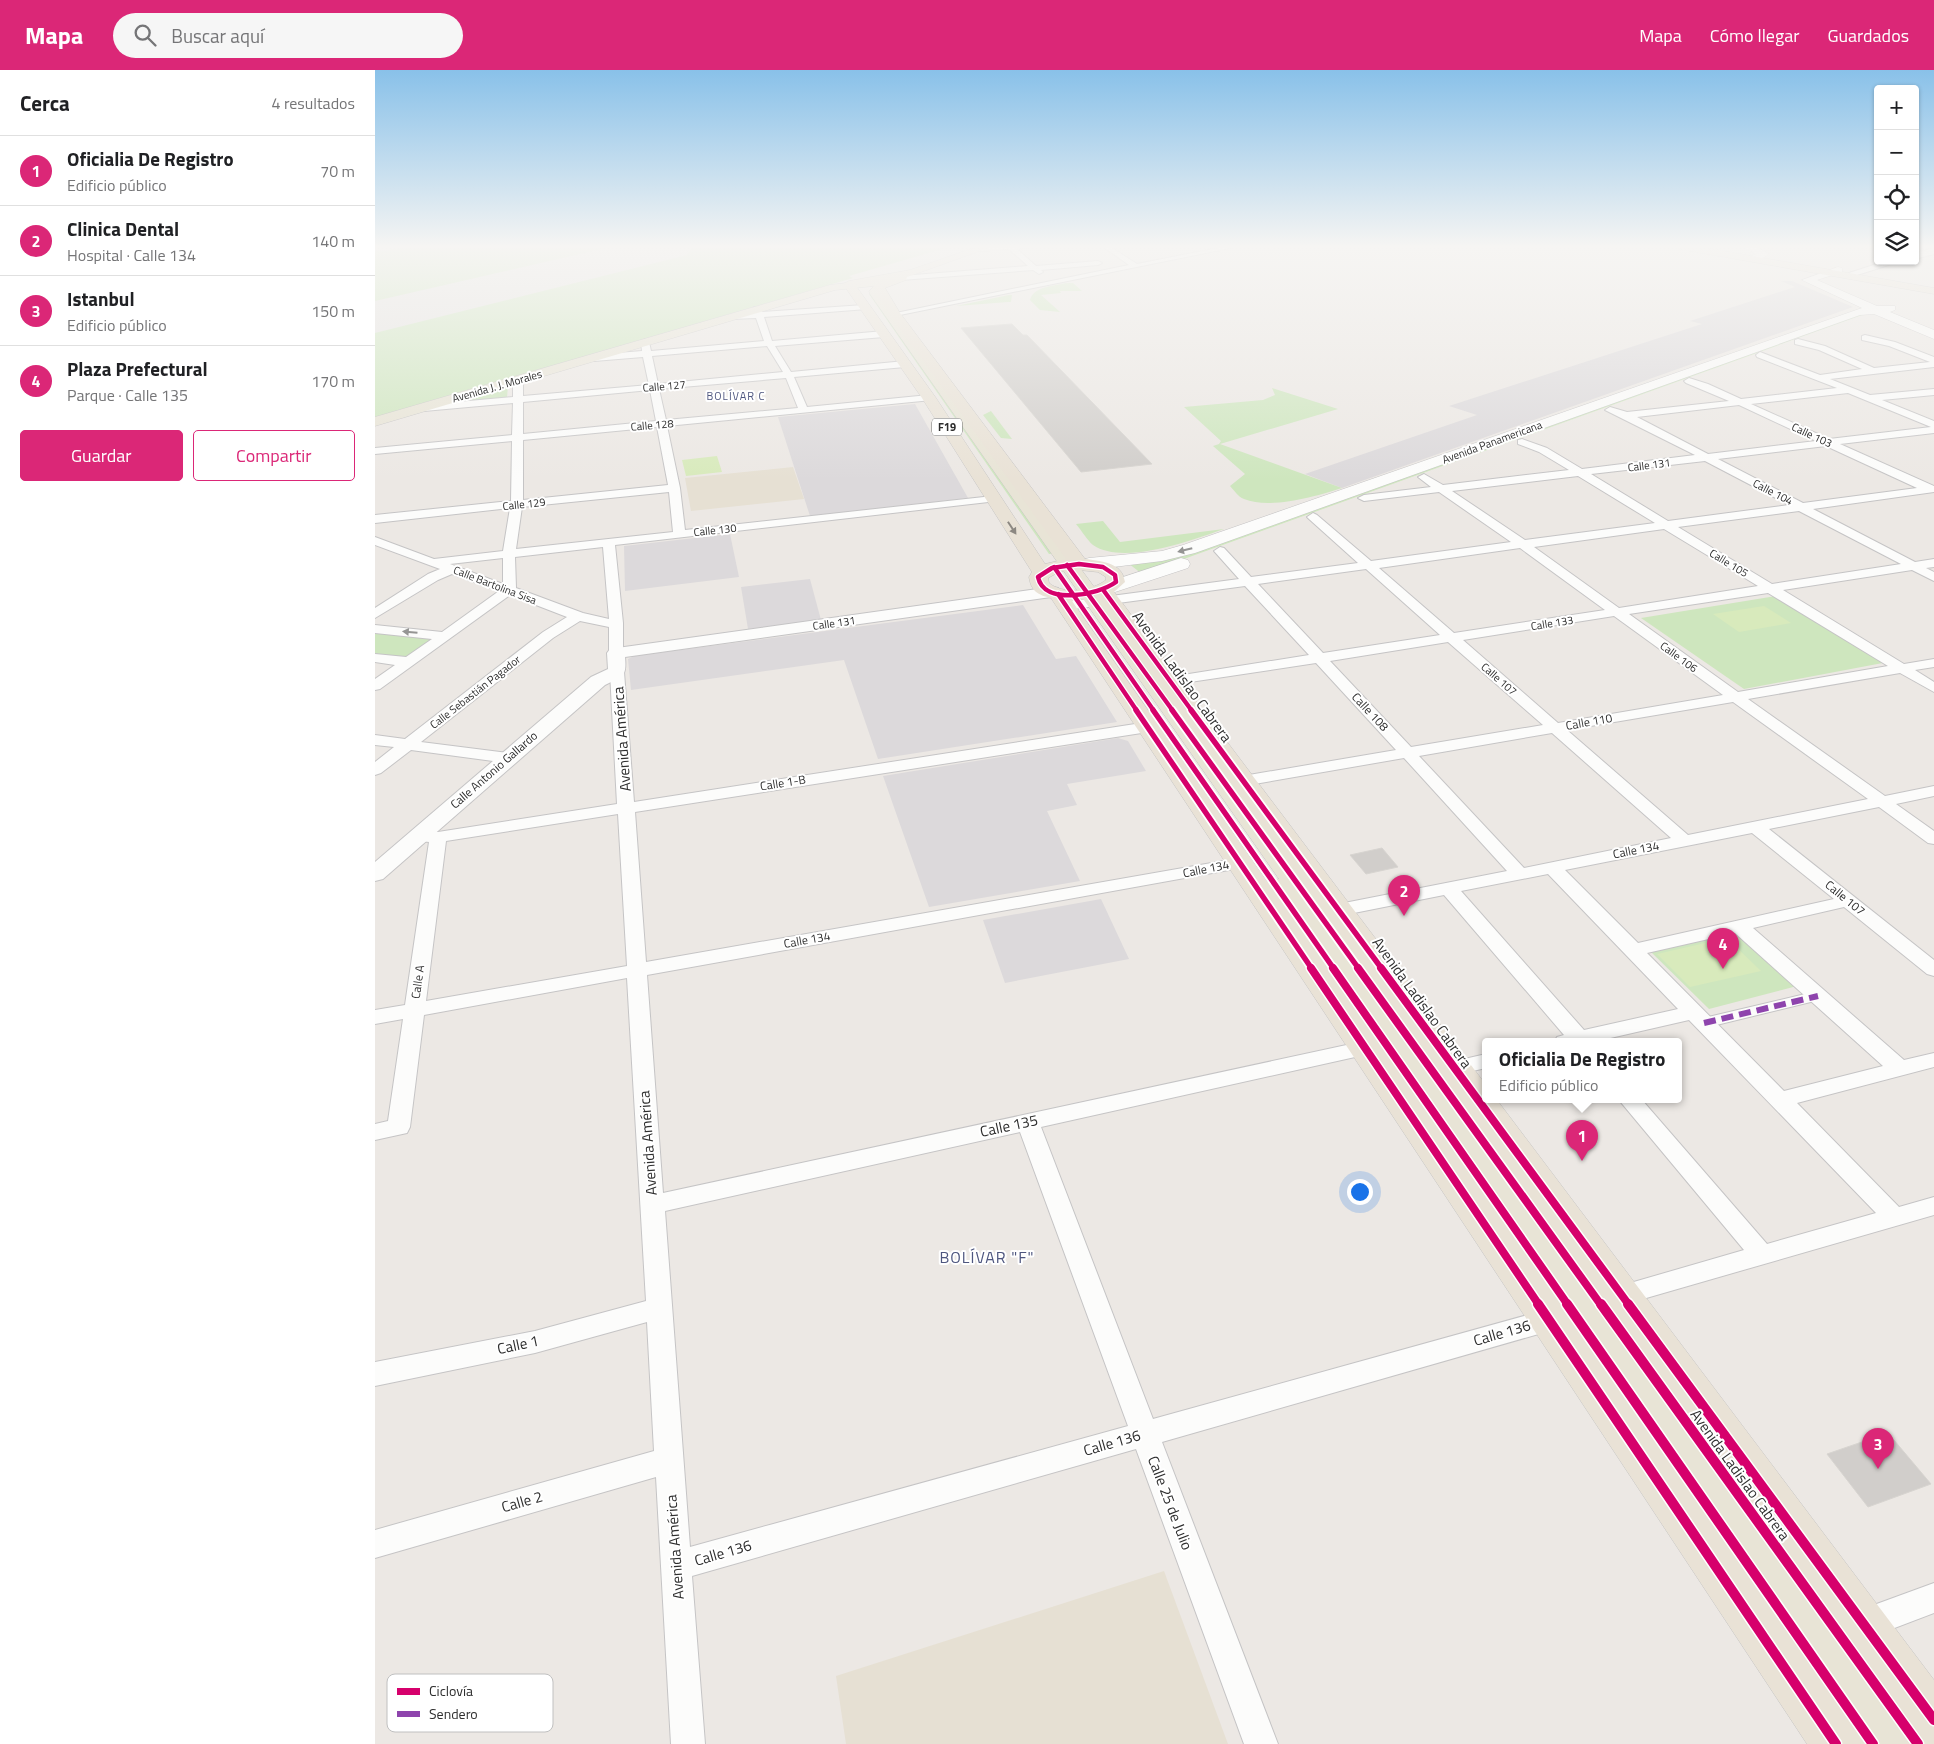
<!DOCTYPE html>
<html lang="es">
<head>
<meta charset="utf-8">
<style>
	:root { --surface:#fff; --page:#f6f6f6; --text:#202124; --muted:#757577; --line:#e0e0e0; --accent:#db2777 }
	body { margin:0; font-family:"Titillium Web",sans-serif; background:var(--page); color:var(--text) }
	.controls { position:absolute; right:15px; top:15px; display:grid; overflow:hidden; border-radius:5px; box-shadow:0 1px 4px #0004 }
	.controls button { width:45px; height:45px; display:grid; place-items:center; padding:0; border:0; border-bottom:1px solid var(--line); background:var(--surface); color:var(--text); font:25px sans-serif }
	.you { position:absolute; left:984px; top:1121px; width:18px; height:18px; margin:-12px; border:4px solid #fff; border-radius:50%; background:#1a73e8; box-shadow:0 0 0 8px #1a73e833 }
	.badge { display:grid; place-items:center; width:32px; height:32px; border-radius:50%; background:var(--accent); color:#fff; font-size:16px; font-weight:700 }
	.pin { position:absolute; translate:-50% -41px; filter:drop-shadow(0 1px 2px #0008) }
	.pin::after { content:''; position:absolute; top:26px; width:18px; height:15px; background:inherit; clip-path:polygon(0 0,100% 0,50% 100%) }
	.popup { position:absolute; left:1107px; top:968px; width:200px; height:65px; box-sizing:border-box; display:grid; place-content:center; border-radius:5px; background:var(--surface); filter:drop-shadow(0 1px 4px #0005); font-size:16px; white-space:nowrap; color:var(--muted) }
	.popup b { font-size:19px; color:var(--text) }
	.popup::after { content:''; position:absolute; left:50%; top:100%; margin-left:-10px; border:10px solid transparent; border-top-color:var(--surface) }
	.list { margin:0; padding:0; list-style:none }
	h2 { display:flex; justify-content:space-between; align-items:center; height:65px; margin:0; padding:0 20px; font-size:21px }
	h2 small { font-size:16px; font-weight:400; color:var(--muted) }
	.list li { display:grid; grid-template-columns:32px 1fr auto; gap:15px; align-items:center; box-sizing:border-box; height:70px; padding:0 20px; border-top:1px solid var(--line) }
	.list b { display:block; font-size:19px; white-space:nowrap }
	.list p { margin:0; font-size:16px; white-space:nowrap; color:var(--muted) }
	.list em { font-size:16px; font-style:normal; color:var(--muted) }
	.actions { display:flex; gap:10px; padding:15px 20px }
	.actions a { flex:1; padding:11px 0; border:1px solid var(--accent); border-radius:5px; text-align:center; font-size:18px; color:var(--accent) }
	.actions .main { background:var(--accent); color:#fff }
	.icon { flex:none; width:28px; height:28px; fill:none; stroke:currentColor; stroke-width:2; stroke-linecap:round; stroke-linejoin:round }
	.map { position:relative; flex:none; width:1559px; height:1674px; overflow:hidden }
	header { display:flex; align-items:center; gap:30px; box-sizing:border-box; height:70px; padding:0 25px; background:var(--accent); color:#fff }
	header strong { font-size:24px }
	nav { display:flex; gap:28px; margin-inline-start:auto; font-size:18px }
	.search { width:350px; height:45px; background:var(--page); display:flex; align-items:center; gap:12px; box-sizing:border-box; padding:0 18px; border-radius:28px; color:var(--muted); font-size:19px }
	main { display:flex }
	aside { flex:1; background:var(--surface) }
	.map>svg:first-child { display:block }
</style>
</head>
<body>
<header>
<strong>Mapa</strong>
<div class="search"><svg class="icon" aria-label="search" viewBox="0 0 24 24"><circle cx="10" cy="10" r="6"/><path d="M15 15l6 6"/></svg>Buscar aquí</div>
<nav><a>Mapa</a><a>Cómo llegar</a><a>Guardados</a></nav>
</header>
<main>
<aside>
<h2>Cerca<small>4 resultados</small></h2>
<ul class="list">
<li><span class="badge">1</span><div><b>Oficialia De Registro</b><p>Edificio público</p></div><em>70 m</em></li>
<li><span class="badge">2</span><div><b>Clinica Dental</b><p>Hospital · Calle 134</p></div><em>140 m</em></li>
<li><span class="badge">3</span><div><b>Istanbul</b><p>Edificio público</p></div><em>150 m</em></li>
<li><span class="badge">4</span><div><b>Plaza Prefectural</b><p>Parque · Calle 135</p></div><em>170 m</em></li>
</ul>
<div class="actions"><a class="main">Guardar</a><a>Compartir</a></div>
</aside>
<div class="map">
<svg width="1559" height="1674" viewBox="0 0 1559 1674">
	<rect width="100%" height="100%" fill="#ece8e4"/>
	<g fill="#dcd9db">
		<polygon points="1406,211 1417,211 1478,237 967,418 930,404 1102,345 1074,336 1327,254 1315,251 1420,217"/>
		<polygon points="540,334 593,428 435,446 403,347"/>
		<polygon points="355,464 364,507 250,521 249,476"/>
		<polygon points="435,509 446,550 373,559 366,517"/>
		<polygon points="648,535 681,589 701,586 742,652 503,689 469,590 256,620 253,589 259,586"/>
		<polygon points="743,668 753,671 771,701 692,714 702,735 672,741 705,811 554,837 508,706"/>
		<polygon points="726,829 754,889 630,913 608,850"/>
	</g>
	<g fill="#e6e0d3">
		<polygon points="418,397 429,429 316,441 310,408"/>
		<polygon points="789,1501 853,1674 471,1674 461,1606"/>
	</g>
	<g fill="#cee6be">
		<polygon points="63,176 251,176 240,180 0,236 0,180"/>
		<polygon points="329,176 578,176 474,206 478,208 0,348 0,256"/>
		<path d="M691,213H698L707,221H685L686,223L666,225L685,242L665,240L655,230C659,216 679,216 691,213Z"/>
		<polygon points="494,224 498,224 681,483 674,484"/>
		<polygon points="634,225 637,225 636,232 633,232 581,236"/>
		<polygon points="1488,242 1493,243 767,504 753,493 778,490"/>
		<polygon points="133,315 132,328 73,334"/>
		<path d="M897,318L963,339L845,374L967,418C942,426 895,440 869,429C863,427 859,420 855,416L870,404L838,376L844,374L846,371L809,337L888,330L900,325Z"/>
		<polygon points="616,341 637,369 626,368 608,345"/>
		<path d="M728,451L745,472L849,459C818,470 748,496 718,475C712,470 707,461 701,454Z"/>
		<polygon points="1401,526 1513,592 1369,619 1266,548"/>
		<polygon points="0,563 63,570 37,588 0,584"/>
		<polygon points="1361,861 1422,916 1334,939 1276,882"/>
	</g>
	<g fill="#d8eabc">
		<polygon points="342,386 347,402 311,406 307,390"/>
		<polygon points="1389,536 1416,553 1364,562 1338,544"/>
		<polygon points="1352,868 1386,901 1315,917 1282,884"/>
	</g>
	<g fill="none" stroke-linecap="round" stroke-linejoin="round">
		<polygon fill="#e6e4e2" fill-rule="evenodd" points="0,176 18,176 15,180 0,181"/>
		<polygon fill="#e6e4e2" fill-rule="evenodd" points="240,176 318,176 312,185 0,263 0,231"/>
	</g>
	<g fill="#d1cecb" stroke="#d7d4d0">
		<polygon points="637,254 648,265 652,265 777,394 706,402 586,258"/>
		<polygon points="1007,778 1023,797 991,804 975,785"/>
		<polygon points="1513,1363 1556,1414 1493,1437 1452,1384"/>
	</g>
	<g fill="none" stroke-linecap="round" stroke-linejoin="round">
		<defs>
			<polygon id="pedestrian" points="1443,921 1448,923 1450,926 1448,929 1329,958 1324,957 1321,953 1324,949 1329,948"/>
			<g id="minor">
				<polygon points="625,176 661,176 642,179 661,196 723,191 727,193 723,195 666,200 668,202 664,204 658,200 526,210 522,208 526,206 653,196 634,179 604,181 601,179"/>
				<polygon points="727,176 734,176 762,194 853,176 865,176 520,246 516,244 754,195"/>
				<path d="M489,235H492V239L389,247L397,271L509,261L513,264L509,267L400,276L416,302L530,291L534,294L530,297L419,307L432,337L554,325L557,326V330L292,356L305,418L310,460L618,426L622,427V431L240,475L248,553V583L246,586L241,587L234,583V557L205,551L178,568L46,672L133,683L141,688L139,691L133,693L36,680L6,703L0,705V692L19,677L0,675V665L30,669L168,562L192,547L135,525L5,619L0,620V609L20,595L0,592V584L31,587L57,569L0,563V555L67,562L124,521L77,504L63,510L0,548V538L53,504L65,499L0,475V467L59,489L128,481L135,438L0,453V445L136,431L137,371L0,384V378L137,365L138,333L49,341L44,338L49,335L138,327V310L143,307L148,310V326L274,315L268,287L219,291L215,288L219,285L267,281L266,272L270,269L274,272L276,281L389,271L381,248L356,249L352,247L356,245L379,243V237H385L387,242ZM392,276L408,302L283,314L277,286ZM411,308L423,338L291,350L284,319ZM275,320L281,351L148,364V332ZM282,357L293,415L148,430V370ZM294,422L298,462L141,479L147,437ZM228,477L234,549L208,543L141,518L140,487ZM128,488V514L75,494Z"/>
				<path d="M1490,265L1520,272L1559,287V297L1455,309L1495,325L1559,319V325L1507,330L1559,351V363L1465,374L1559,416V422L1438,439L1540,492L1559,489V497L1551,498L1559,502V511L1537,500L1408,520L1529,594L1559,589V597L1540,600L1559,612V622L1525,603L1373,629L1510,726L1559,716V726L1521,734L1559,761V774L1553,773L1504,737L1394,759L1559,890V906L1552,904L1469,837L1378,858L1529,990L1559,983V997L1422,1033L1524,1137L1559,1127V1145L1247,1235L1238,1232L1234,1225L1238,1218L1369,1180L1244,1030H1267L1392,1174L1501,1143L1314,950L1218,972H1179L1182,967L1189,965L1069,825L964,846L957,844L955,840L957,836L964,834L1132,801L1029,688L868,716L862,714L860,711L862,708L868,706L1021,680L941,593L795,615L790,614L788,611L795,607L934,585L870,516L691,540L684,536L691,532L864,509L839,481L845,477L849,478L876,507L983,493L934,449L932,447L938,443L942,445L996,491L1136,472L1064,422L989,431L983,428L989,425L1056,417L1043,407L1049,404L1068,415L1194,400L1164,382L1143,374V370L1147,369L1172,378L1207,399L1320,385L1230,340L1235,337L1252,342L1354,331L1311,313L1309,311L1314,308L1333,314L1366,329L1462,318L1382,287L1381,285L1385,282L1445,305L1487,299L1444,280L1420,274V270L1423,269L1450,276L1499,298L1555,292L1514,276L1487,270V266ZM1473,323L1556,357L1454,369L1376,334ZM1364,335L1441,371L1333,384L1262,347ZM1451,376L1542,418L1428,433L1343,389ZM1330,391L1414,435L1293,451L1216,404ZM1203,406L1280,453L1150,470L1077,421ZM1424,441L1526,494L1397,514L1303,457ZM1289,459L1383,516L1244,538L1159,477ZM1145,478L1230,540L1079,563L1004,498ZM991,499L1065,565L948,583L883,514ZM1393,523L1513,596L1363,622L1254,544ZM1239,546L1348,625L1183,653L1088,570ZM1073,572L1168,655L1036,677L955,591ZM1358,632L1493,729L1313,765L1192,660ZM1177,663L1296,768L1149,798L1044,686ZM1377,763L1459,829L1263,873L1190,800ZM1173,804L1303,939L1209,960L1086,821ZM1360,863L1508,996L1409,1021L1272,883Z"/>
				<path d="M242,598L249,602L259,732L773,652L781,657L773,662L260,742L271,892L865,788L871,789L874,793L871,797L865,798L272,905L288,1123L990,971L998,973L1001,978L998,983L666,1057L778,1349L1174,1239L1183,1242L1187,1250L1183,1258L1174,1261L787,1372L903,1674H869L761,1379L317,1506L330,1674H296L281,1407L0,1488V1460L279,1381L272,1252L160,1283L0,1316V1292L160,1261L271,1231L252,908L49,945L35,1057L32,1063L0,1070V1054L13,1051L28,949L0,954V940L30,935L54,772L37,770L34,766L37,762H63L242,734L235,602ZM243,744L252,896L51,931L71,771ZM645,1062L753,1356L315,1477L290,1141Z"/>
				<polygon points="1111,984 1111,998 1080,1005 1072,1003 1069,998 1072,993"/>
				<polygon points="1559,1513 1559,1543 1488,1570 1477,1565 1472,1554 1477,1543"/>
			</g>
			<g id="tertiary">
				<polygon points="1559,178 1559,184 1540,189 1540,183"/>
				<polygon points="1511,191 1526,191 1479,206 1474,203"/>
				<path d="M677,517L683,518L685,522L683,526L250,587C252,608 247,606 230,615L8,809L0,811V792L216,607L233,599L232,583L235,579Z"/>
			</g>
			<g id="secondary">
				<polygon points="1367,176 1380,176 1394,184 1383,191 1375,191 1375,187 1381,184"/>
				<polygon points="1463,197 1467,198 1467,202 1442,210 1502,236 1520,236 1520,240 1515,242 1559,260 1559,269 1499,244 1485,245 820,483 787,491 714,500 707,498 705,494 707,490 714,488 787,481 808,475 1487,238 1427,210"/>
				<polygon points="806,488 813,490 815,494 813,498 734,524 727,522 724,518 727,514"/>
			</g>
			<polygon id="primary" points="506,209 511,212 508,215 510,217 507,224 646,418 1559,1654 1559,1674 1469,1674 890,817 893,811 904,809 495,224 494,221 499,216 460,220 0,356 0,347 455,215"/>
			<g id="trunk">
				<path d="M605,176H619L532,207L531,210L510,218L525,243L710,489C726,491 747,492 750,512L739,522L1111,1015V1030H1122L1559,1610V1674L1542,1667L724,527L697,531L1479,1656L1486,1674H1432L676,528C663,525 656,521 654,507L657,502L547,328L468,214L474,211L535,200ZM509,211L498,217L514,244L691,489L670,494L561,328L481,216ZM704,500L723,502L731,507V510C717,521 688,525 674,513L673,508L684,502Z"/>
				<polygon points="1299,176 1320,176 1559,218 1559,224 1304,179"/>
			</g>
		</defs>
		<use href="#pedestrian" stroke="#c5c4c5" stroke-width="2"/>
		<use href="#minor" stroke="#c5c4c5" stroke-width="2"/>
		<use href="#tertiary" stroke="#c5c4c5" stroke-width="2"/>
		<use href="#secondary" stroke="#c5c4c5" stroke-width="1"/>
		<use href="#primary" stroke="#c6c5c4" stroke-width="1"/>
		<use href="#trunk" stroke="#c6c5c4" stroke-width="1"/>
		<use href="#pedestrian" fill="#fcfcfb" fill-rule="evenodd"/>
		<use href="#minor" fill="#fcfcfb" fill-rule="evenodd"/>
		<use href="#tertiary" fill="#fcfcfb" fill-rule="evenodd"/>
		<use href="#secondary" fill="#fcfcfb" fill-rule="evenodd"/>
		<use href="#primary" fill="#e8e4d6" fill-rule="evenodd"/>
		<use href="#trunk" fill="#e9e2d6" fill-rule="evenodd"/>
		<polyline stroke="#8e44ad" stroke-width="6" stroke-dasharray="12 6" stroke-linecap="butt" points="1329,953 1443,926"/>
		<defs>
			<g id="cycleway-far3">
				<path d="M704,494L728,497L740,505L741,512C723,525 669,536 663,507L677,498Z"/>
				<polyline points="692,495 798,641"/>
				<polyline points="679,497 779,641"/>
				<polyline points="729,521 817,641"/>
				<polyline points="683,524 762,641"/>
			</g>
			<g id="cycleway-far2">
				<polyline points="761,640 937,899"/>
				<polyline points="778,640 959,899"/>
				<polyline points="797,640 984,899"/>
				<polyline points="816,640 1007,899"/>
			</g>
			<g id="cycleway-far1">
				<polyline points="936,898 1164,1235"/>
				<polyline points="958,898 1193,1235"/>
				<polyline points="983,898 1226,1235"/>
				<polyline points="1006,898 1254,1235"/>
			</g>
			<g id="cycleway">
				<polyline points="1163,1234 1461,1674"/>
				<polyline points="1192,1234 1498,1674"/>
				<polyline points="1226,1234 1543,1674"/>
				<polyline points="1253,1234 1559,1650"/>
			</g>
		</defs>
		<use href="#cycleway-far3" stroke="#fff" stroke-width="7"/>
		<use href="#cycleway-far2" stroke="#fff" stroke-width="9"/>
		<use href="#cycleway-far1" stroke="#fff" stroke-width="11"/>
		<use href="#cycleway" stroke="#fff" stroke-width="13"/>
		<use href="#cycleway-far3" stroke="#d6006c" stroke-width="4.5"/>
		<use href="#cycleway-far2" stroke="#d6006c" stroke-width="5.5"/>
		<use href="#cycleway-far1" stroke="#d6006c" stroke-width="8"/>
		<use href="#cycleway" stroke="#d6006c" stroke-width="10"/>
	</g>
	<defs><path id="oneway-solid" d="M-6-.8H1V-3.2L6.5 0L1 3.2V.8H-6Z" transform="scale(1.25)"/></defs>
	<use fill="#8c8882" href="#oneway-solid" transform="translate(637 458) rotate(57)"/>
	<g fill="#959594">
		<use href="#oneway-solid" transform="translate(810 480) rotate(166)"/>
		<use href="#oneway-solid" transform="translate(35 562) rotate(-175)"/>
	</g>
	<linearGradient id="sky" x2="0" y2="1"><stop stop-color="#89c1e9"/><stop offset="0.43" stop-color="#f6f5f3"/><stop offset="1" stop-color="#f6f5f3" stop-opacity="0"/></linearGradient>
	<rect width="1559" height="410" fill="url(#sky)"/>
	<g text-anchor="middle" stroke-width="4" stroke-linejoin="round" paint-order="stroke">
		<g font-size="11" fill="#2e2e2e" stroke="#fff">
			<text transform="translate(122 316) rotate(-16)" y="4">Avenida J. J. Morales</text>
			<text transform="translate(289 316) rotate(-5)" y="4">Calle 127</text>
			<text transform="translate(277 355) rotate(-5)" y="4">Calle 128</text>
			<text transform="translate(1437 365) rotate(25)" y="4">Calle 103</text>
			<text transform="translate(1117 372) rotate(-20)" y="4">Avenida Panamericana</text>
			<text transform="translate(1274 395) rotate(-7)" y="4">Calle 131</text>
			<text transform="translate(1398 422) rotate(27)" y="4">Calle 104</text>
			<text transform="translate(149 434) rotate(-6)" y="4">Calle 129</text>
			<text transform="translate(340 460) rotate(-6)" y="4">Calle 130</text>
			<text transform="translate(1354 493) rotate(31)" y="4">Calle 105</text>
			<text transform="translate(120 515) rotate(21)" y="4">Calle Bartolina Sisa</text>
			<text transform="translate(459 553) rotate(-8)" y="4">Calle 131</text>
			<text transform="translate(1177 553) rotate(-9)" y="4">Calle 133</text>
			<text transform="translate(1304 587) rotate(36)" y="4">Calle 106</text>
			<text transform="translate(1124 609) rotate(41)" y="4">Calle 107</text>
			<text transform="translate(100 622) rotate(-38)" y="4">Calle Sebastián Pagador</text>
		</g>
		<g font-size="11" letter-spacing="1" fill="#4e567f" stroke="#fff">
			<text x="361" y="330">BOLÍVAR C</text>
		</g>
		<rect fill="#fff" stroke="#6d6d6d" stroke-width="1" x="557" y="348.5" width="30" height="17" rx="4"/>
		<g font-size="11" font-weight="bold" fill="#2e2e2e">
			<text x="572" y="361">F19</text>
		</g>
		<g font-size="12" fill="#2e2e2e" stroke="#fff">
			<text transform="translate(995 642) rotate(47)" y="4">Calle 108</text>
			<text transform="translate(1214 652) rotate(-10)" y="4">Calle 110</text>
			<text transform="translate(119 700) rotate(-41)" y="4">Calle Antonio Gallardo</text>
			<text transform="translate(408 713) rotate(-9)" y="4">Calle 1-B</text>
			<text transform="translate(1261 780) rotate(-11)" y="4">Calle 134</text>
			<text transform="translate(831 799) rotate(-11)" y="4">Calle 134</text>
			<text transform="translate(1470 828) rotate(39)" y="4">Calle 107</text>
			<text transform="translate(432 870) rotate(-10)" y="4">Calle 134</text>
			<text transform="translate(43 912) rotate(-82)" y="4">Calle A</text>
		</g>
		<g font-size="15" fill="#2e2e2e" stroke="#fff">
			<text transform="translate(807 607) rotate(54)" y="5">Avenida Ladislao Cabrera</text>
			<text transform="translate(247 669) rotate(-94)" y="5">Avenida América</text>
			<text transform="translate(1047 933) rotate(54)" y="5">Avenida Ladislao Cabrera</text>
			<text transform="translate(634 1056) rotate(-12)" y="5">Calle 135</text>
			<text transform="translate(273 1073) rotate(-94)" y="5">Avenida América</text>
			<text transform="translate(1127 1263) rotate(-16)" y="5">Calle 136</text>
			<text transform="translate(143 1275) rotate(-12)" y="5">Calle 1</text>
			<text transform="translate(737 1373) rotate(-16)" y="5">Calle 136</text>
			<text transform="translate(1365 1405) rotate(54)" y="5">Avenida Ladislao Cabrera</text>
			<text transform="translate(147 1432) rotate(-16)" y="5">Calle 2</text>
			<text transform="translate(795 1433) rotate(69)" y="5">Calle 25 de Julio</text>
			<text transform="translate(300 1477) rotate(-94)" y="5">Avenida América</text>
			<text transform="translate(348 1483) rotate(-16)" y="5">Calle 136</text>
		</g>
		<g font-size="16" letter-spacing="1" fill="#4e567f" stroke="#fff">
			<text x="612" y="1193">BOLÍVAR "F"</text>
		</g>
	</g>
	<rect x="12" y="1604" width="166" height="58" rx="8" fill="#fff" stroke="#c0c0c0" stroke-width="1"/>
	<rect x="22" y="1618" width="23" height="7" fill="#d6006c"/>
	<rect x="22" y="1641" width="23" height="6" fill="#8e44ad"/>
	<g font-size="14" fill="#2e2e2e">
		<text x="54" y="1626">Ciclovía</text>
		<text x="54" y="1649">Sendero</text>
	</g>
</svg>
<div class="controls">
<button>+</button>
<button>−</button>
<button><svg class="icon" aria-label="locate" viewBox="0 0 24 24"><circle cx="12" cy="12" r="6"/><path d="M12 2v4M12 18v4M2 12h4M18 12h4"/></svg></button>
<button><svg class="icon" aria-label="layers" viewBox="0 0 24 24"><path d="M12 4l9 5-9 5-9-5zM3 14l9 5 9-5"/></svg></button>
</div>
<div class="you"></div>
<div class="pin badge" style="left:1207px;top:1091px">1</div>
<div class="popup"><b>Oficialia De Registro</b>Edificio público</div>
<div class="pin badge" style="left:1029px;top:846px">2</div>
<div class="pin badge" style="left:1503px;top:1399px">3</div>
<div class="pin badge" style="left:1348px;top:899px">4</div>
</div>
</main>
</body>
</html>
